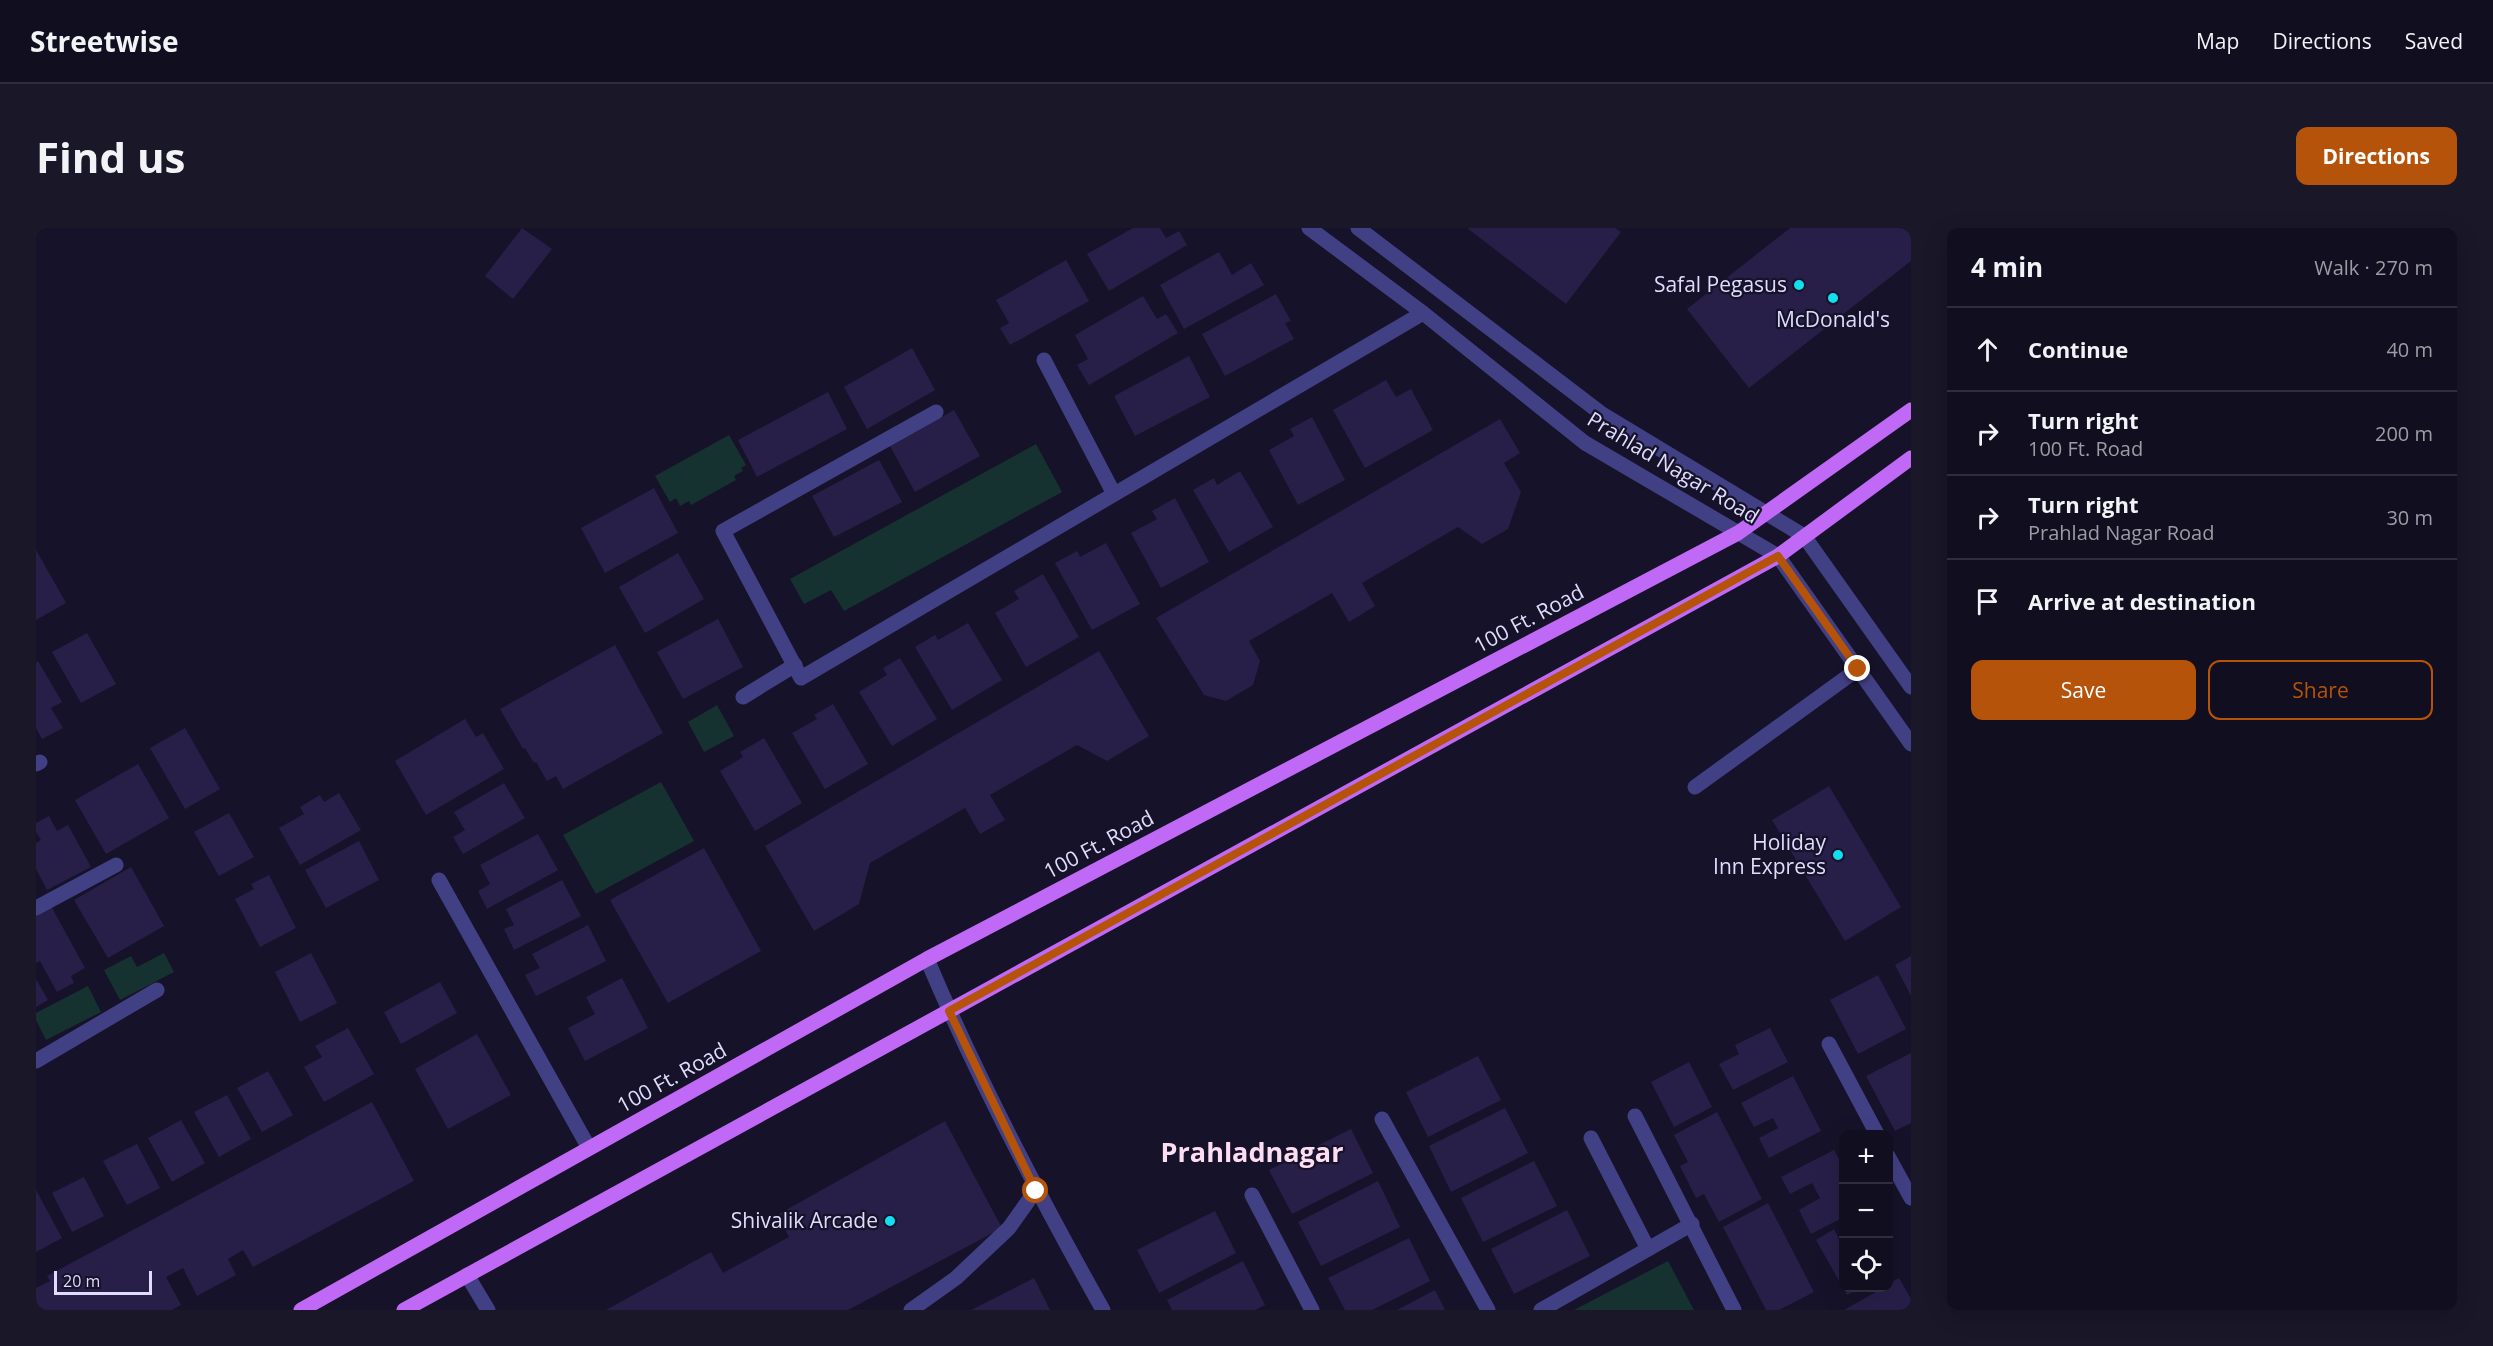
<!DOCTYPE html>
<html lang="en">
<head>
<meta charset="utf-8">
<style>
	:root { --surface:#100e1f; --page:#191728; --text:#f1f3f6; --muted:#9c9ca4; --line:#302e3d; --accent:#b45309 }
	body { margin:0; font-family:"Open Sans",sans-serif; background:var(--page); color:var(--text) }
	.controls { position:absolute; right:18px; bottom:18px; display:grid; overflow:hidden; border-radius:12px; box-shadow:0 6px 24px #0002 }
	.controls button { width:54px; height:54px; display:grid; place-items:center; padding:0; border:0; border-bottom:2px solid var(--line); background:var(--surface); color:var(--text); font:30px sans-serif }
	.scale { position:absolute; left:18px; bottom:15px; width:98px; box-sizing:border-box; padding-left:6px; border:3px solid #dfdcfd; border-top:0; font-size:16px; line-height:21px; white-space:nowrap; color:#dfdcfd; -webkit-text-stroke:4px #161229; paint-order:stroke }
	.stop { position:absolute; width:18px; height:18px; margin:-14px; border:4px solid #b45309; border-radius:50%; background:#fff }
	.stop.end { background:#b45309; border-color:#fff; box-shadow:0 2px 6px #0008 }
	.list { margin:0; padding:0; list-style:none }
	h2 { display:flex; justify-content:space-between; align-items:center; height:78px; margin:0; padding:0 24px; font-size:26px }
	h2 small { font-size:20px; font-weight:400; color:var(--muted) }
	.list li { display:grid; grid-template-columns:39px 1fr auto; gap:18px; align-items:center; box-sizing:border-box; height:84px; padding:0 24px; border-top:2px solid var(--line) }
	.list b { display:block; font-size:22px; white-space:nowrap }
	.list p { margin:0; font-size:20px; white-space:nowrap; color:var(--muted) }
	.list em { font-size:20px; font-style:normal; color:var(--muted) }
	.actions { display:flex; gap:12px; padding:18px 24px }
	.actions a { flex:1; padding:14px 0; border:2px solid var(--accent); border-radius:12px; text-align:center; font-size:21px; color:var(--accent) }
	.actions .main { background:var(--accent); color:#fff }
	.icon { flex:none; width:33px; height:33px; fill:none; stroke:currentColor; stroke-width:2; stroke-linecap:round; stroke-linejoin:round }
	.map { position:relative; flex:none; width:1875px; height:1082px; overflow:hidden; border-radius:12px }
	header { display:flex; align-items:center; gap:36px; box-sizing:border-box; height:84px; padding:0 30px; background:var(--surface); border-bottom:2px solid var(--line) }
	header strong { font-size:28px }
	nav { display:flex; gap:33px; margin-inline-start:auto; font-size:21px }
	.intro { display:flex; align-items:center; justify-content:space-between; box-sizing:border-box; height:144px; padding:0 36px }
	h1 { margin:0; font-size:42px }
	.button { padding:15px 27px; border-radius:12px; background:var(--accent); color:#fff; font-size:21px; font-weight:700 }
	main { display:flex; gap:36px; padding:0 36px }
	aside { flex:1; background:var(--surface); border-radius:12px; box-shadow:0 6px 24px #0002 }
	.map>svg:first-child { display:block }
</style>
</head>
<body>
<header>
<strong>Streetwise</strong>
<nav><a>Map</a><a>Directions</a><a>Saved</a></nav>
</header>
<div class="intro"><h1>Find us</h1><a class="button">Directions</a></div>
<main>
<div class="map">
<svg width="1875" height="1082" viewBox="0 0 1875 1082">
	<rect width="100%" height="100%" fill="#161229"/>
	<g fill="#153231">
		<polygon points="693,207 710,237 705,240 707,243 698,248 700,252 655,277 653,273 644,278 640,270 634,274 619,248"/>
		<polygon points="1000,216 1026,264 808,383 795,362 768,376 754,351"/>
		<polygon points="681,477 698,508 668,524 652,494"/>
		<polygon points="625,554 658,613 560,666 527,607"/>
		<polygon points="128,725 138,744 84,772 68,742 95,728 101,739"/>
		<polygon points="52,758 65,784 10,812 0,792 0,785"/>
		<polygon points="1632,1033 1658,1082 1538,1082"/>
	</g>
	<g fill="#271f48">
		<polygon points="486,0 516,21 477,71 449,48"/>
		<polygon points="1097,0 1124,0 1130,10 1143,3 1151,17 1073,63 1051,26"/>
		<polygon points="1431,0 1579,0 1585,4 1530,76"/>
		<polygon points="1754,0 1875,0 1875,33 1713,160 1651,81"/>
		<polygon points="1183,24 1196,47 1215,35 1228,57 1148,101 1124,57"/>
		<polygon points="1030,32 1053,73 974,117 964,100 973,95 960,72"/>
		<polygon points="1240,66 1255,93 1249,95 1258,111 1189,148 1166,106"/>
		<polygon points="1107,68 1121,91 1130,86 1142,105 1053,157 1041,137 1052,131 1039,107"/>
		<polygon points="876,120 899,162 831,201 808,159"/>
		<polygon points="1153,128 1174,169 1099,208 1078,168"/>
		<polygon points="1350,152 1360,169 1375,161 1397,202 1329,240 1297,182"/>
		<polygon points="792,164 811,201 721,249 702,212"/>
		<polygon points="918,182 944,228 879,264 854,218"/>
		<polygon points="1276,189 1309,252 1262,277 1233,222 1258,208 1254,201"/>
		<polygon points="1464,191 1484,225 1468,235 1485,264 1472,301 1446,316 1422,299 1326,355 1339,378 1313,394 1296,365 1213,413 1224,433 1217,457 1190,473 1168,467 1120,390"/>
		<polygon points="843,232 866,274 798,309 776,268"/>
		<polygon points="1204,243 1237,299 1193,324 1157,262 1178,250 1181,257"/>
		<polygon points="618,260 642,305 569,345 545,300"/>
		<polygon points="1139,270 1173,334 1125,360 1095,305 1121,291 1116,283"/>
		<polygon points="1070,315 1104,376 1056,402 1019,335 1041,323 1044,329"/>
		<polygon points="0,322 30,375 0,392"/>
		<polygon points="642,325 668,371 609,405 583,359"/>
		<polygon points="1007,346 1043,409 990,439 959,385 983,371 978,363"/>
		<polygon points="682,391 707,439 647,471 621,424"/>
		<polygon points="932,395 966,452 916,482 879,419 899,407 902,412"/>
		<polygon points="51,405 80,456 45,475 16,424"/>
		<polygon points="579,417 627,505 527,561 520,548 511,553 500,534 498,535 489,520 487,521 464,481"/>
		<polygon points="1063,423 1113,508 1071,533 1041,517 954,567 969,592 944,606 929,580 834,635 823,676 778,703 729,618"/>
		<polygon points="864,430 901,491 856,518 823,464 851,447 847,440"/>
		<polygon points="2,433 26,474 15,480 27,500 6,511 0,500 0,435"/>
		<polygon points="797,476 832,536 789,561 756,505 781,491 778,487"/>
		<polygon points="429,491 440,509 447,505 468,541 390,587 359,533"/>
		<polygon points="149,500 184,561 149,581 114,520"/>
		<polygon points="728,510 766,575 719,603 684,543 707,529 704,524"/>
		<polygon points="102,536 133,590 70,626 39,572"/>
		<polygon points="468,555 489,590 427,626 417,609 429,602 418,584"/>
		<polygon points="1793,558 1865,679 1809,713 1736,592"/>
		<polygon points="303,565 325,602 264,637 243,600 268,586 264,579 284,567 288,574"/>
		<polygon points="193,585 218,629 183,648 158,604"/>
		<polygon points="13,588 21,603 32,597 55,639 11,662 0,641 0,615 5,612 0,604 0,595"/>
		<polygon points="502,606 522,642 451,681 442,663 454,656 444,637"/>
		<polygon points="323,613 343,652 290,680 269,642"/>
		<polygon points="668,620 725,723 632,775 574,672"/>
		<polygon points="95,639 128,698 72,730 38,672"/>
		<polygon points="233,647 260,700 224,719 199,671 218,661 215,656"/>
		<polygon points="526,652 545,688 478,722 468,701 478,697 470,681"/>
		<polygon points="15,678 49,740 35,748 38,755 21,764 4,733 0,735 0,687"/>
		<polygon points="552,697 570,733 500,768 489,747 504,740 496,726"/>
		<polygon points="275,725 301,775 264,794 239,744"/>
		<polygon points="1875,728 1875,768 1859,737"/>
		<polygon points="1842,747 1870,801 1822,826 1794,772"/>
		<polygon points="586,750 612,800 549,833 532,800 559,786 550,769"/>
		<polygon points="0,751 12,772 0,779"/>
		<polygon points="404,754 421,785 365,816 348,784"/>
		<polygon points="312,800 338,846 288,874 268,839 286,829 279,818"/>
		<polygon points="1734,800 1752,834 1697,862 1683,836 1703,826 1699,817"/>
		<polygon points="441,806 475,867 412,901 379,841"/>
		<polygon points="1875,825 1875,895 1859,903 1830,848"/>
		<polygon points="1442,828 1465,872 1392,909 1370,864"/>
		<polygon points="1653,834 1676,879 1638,899 1615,854"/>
		<polygon points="232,843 257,887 226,904 201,860"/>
		<polygon points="1757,848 1785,903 1733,930 1723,910 1742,900 1737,890 1718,899 1705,875"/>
		<polygon points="191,867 215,911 183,929 158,884"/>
		<polygon points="336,874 378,953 217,1039 207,1022 192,1031 200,1047 161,1068 147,1040 130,1049 145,1077 136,1082 0,1082 0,1060 14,1053 11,1048"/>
		<polygon points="1469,880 1492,925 1415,964 1393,918"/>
		<polygon points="1681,884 1726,971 1683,994 1668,966 1660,970 1644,938 1652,934 1638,907"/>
		<polygon points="145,892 169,935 136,954 112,910"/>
		<polygon points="909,893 966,1000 812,1082 570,1082 675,1024 687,1045 753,1009 741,987"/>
		<polygon points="1315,901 1337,945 1256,986 1233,942"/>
		<polygon points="101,916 124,960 91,977 67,933"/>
		<polygon points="1798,922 1808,940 1808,989 1775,1006 1763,982 1784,970 1776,955 1754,966 1745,949"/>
		<polygon points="1498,933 1521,978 1447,1014 1425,970"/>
		<polygon points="48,949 68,988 36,1004 16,965"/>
		<polygon points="1342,953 1364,999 1285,1038 1262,994"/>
		<polygon points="0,962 26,1010 0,1024"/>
		<polygon points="1732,975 1778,1064 1743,1082 1730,1082 1687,999"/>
		<polygon points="1531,982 1554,1028 1478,1066 1455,1021"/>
		<polygon points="1179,983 1200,1025 1123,1065 1101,1022"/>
		<polygon points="1798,1001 1803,1011 1808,1009 1808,1060 1825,1060 1811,1067 1780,1012"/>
		<polygon points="1373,1010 1394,1053 1336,1082 1309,1082 1292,1050"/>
		<polygon points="1207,1033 1229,1077 1219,1082 1136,1082 1131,1072"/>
		<polygon points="998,1050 1014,1082 935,1082"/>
		<polygon points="1863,1050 1875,1071 1875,1082 1808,1082 1847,1060 1852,1060 1852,1056"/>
		<polygon points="1399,1062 1409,1082 1361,1082"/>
	</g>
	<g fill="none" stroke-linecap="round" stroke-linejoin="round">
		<g stroke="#424085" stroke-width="15">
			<polyline points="1008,132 1078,266"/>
			<polyline points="900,184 687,303 765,450 1387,85"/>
			<polyline points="707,469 759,437"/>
			<polyline points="0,536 4,534"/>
			<polyline points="1659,559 1822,441"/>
			<polyline points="403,652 553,920"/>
			<polyline points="0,680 80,637"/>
			<polyline points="1793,816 1841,906"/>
			<polyline points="0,833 121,762"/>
			<polyline points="1599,888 1698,1082"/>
			<polyline points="1346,891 1452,1082"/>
			<polyline points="1555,910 1612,1021"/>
			<polyline points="1852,928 1875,970"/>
			<polyline points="1216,967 1276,1082"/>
			<polyline points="431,1047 452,1082"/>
			<polyline points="875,1082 920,1050 973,1000 1000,962"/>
			<polyline points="1505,1082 1656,996"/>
		</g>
		<g stroke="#424085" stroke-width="15">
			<polyline points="1273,0 1387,85 1549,215 1742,328 1875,516"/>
			<polyline points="1322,0 1566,186 1768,308 1875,459"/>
			<path d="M891,731C942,852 1003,968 1067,1082"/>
		</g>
		<g stroke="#c069f6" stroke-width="15">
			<polyline points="265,1082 891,731 1702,305 1875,182"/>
			<polyline points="368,1082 1742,328 1875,230"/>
		</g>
	</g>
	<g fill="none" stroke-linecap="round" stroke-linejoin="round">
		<polyline stroke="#b45309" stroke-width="8" points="1000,963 913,783 1742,328 1822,441"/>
	</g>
	<g fill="#13def1" stroke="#161229" stroke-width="2">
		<circle cx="1763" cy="57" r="6"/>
		<circle cx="1797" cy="70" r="6"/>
		<circle cx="1802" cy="627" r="6"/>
		<circle cx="854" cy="993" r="6"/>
	</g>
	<g text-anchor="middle" stroke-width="4.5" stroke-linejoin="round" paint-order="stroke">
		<g font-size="21" fill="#dfdcfd" stroke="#161229" text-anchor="end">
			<text x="1751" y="64">Safal Pegasus</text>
			<text x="1797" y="99" text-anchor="middle">McDonald's</text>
			<text x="1790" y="622">Holiday<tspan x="1790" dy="24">Inn Express</tspan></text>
			<text x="842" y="1000">Shivalik Arcade</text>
		</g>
		<g font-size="21" fill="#dfdcfd" stroke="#161229">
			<text transform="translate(1637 240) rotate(31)" y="7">Prahlad Nagar Road</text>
			<text transform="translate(1493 391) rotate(-28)" y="7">100 Ft. Road</text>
			<text transform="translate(1063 617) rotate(-28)" y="7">100 Ft. Road</text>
			<text transform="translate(636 850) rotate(-29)" y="7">100 Ft. Road</text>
		</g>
		<g font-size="27" font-weight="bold" fill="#fdddf2" stroke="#161229">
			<text x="1216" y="934">Prahladnagar</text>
		</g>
	</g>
</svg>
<div class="controls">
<button>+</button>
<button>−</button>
<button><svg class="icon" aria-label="locate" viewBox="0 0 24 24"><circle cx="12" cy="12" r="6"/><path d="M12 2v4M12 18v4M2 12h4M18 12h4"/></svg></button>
</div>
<div class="scale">20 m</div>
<div class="stop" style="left:1000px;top:963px"></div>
<div class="stop end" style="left:1822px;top:441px"></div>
</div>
<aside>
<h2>4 min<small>Walk · 270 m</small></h2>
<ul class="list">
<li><svg class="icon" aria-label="ahead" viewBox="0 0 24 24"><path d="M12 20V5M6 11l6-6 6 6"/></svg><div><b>Continue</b></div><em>40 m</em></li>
<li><svg class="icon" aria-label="right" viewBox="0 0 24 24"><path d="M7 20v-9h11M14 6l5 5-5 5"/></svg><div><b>Turn right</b><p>100 Ft. Road</p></div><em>200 m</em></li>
<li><svg class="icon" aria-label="right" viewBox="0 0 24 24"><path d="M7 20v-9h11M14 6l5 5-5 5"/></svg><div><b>Turn right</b><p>Prahlad Nagar Road</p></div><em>30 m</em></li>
<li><svg class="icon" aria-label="arrive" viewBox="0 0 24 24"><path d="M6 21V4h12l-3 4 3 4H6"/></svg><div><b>Arrive at destination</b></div></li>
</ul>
<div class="actions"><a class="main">Save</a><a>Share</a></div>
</aside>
</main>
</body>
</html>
